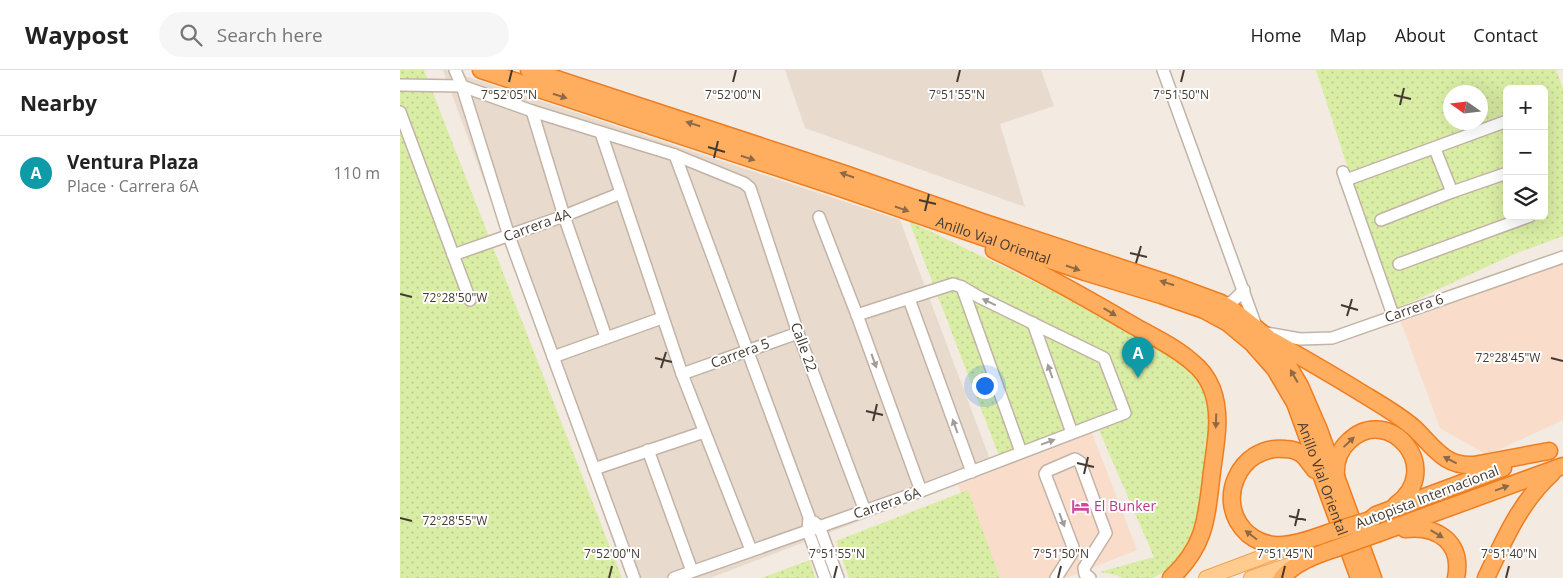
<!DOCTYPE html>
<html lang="en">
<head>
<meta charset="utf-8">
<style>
	:root { --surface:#fff; --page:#f6f6f6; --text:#222; --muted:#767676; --line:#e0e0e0; --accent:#ff0c13 }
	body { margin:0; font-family:"Open Sans",sans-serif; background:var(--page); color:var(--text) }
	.controls { position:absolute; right:15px; top:15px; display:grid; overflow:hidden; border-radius:8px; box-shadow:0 5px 20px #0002 }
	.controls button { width:45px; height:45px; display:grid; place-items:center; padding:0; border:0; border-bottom:1px solid var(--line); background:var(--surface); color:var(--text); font:25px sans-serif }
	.compass { position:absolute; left:1043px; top:15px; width:45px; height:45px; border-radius:50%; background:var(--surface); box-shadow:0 5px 20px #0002; rotate:284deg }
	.you { position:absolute; left:584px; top:315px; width:18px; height:18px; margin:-12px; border:4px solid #fff; border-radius:50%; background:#1a73e8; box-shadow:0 0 0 8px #1a73e833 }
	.badge { display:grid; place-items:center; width:32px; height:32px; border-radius:50%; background:var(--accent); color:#fff; font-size:16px; font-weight:700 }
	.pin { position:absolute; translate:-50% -41px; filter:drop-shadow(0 1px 2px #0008) }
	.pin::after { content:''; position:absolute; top:26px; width:18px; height:15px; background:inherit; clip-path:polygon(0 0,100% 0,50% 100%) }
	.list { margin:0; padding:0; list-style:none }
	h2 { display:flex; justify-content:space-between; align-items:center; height:65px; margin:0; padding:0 20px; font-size:21px }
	h2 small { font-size:16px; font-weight:400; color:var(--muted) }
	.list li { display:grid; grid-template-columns:32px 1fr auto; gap:15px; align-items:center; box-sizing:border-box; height:75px; padding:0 20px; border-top:1px solid var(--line) }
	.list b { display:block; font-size:19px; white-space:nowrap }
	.list p { margin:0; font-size:16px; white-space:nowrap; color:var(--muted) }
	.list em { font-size:16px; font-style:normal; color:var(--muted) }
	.icon { flex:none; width:28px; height:28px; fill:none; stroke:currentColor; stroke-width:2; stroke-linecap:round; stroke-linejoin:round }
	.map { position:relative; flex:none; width:1163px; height:508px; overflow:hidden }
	header { display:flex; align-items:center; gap:30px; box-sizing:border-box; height:70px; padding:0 25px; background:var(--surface); border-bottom:1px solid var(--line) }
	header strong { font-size:24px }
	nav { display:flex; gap:28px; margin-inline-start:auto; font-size:18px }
	.search { width:350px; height:45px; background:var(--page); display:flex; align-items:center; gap:12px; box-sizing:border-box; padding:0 18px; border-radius:28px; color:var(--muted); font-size:19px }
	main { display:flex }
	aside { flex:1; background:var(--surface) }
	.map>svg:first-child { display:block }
</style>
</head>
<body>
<header>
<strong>Waypost</strong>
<div class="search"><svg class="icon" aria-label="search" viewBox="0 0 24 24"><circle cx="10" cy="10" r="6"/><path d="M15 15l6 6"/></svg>Search here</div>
<nav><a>Home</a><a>Map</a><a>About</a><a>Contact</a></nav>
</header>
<main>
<aside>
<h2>Nearby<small></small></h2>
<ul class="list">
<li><span class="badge" style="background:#0f9aa8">A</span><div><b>Ventura Plaza</b><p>Place · Carrera 6A</p></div><em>110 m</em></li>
</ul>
</aside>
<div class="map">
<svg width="1163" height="508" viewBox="0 0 1163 508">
	<defs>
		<pattern id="grass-dots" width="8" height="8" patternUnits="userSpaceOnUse" patternTransform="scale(1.25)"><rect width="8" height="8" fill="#d9eda4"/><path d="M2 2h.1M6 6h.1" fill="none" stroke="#bccc8e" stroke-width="1.8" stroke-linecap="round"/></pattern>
	</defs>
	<rect width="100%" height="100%" fill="#f3eae1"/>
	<g fill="#e8dbce">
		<polygon points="43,0 47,0 500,150 594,400 310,508 230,508"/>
		<polygon points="385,0 641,0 654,36 600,54 625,137 405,58"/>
	</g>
	<g fill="#f9dcc9">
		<polygon points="1163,193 1163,350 1087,385 1040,358 1001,252"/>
		<polygon points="692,363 737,480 666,508 593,508 558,415"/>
	</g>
	<g fill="url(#grass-dots)" fill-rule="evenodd">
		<polygon points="0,0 24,0 222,508 0,508"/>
		<path d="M916,0H1156L1163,18V166L1112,185L994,240ZM1107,19H1144V146H1107ZM1050,22H1080V52H1050Z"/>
		<polygon points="509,151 674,231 798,302 812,335 799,449 785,479 768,499 753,508 722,508 716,505 700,502 754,487 699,360 603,396"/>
		<polygon points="568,420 600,508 449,508 436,471"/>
		<polygon points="410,490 415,508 361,508"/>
	</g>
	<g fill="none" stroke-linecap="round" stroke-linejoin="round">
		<defs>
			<g id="minor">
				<polyline points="55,0 62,16 109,166 234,508"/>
				<polyline points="763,0 857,259"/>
				<polyline points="0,15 62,16 132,41 275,85 344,113 350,118 398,263 465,441"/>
				<polyline points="132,41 164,146 206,267"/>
				<polyline points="0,42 70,230"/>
				<polyline points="201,63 282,304 351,480"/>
				<polyline points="1035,79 1052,122"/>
				<polyline points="275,85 409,447 408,461 425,508"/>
				<polyline points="943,102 993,245"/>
				<polyline points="946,110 1107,51"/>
				<polyline points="419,147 457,245 521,421"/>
				<polyline points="981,150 1052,122 1107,103"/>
				<polyline points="53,185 164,146 221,123"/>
				<polyline points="999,194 1130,146"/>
				<polyline points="562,217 621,382"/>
				<polyline points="509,229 572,402"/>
				<polyline points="824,235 833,231 844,220"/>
				<polyline points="633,253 672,363"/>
				<polyline points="866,263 900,269 932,268 1163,187"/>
				<polyline points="153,287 262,248"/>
				<polyline points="282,304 398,263"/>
				<polyline points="248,380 292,501"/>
				<polyline points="194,399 304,362"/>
				<polyline points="414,452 419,456 438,508"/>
				<polyline points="274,508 521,421 725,343 704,288 579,227 562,217 553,214 457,245"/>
				<polyline points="656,508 672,483 673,477 645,404 647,401 675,389 680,392 706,463 684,498 685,504 690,508"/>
			</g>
			<g id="major">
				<polyline points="806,508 889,477"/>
				<polyline points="851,508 897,492"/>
			</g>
			<g id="highway">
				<path id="s1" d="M81,0L440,118L685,202L761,225L804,240L828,253L852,273L875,299L895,333L959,508"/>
				<polyline points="129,0 445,104 582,152 767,213 821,233 834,241 867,267 886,292 900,316 919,360 973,508"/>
				<path d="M594,180C642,203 688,229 734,256C754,267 775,277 792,292C801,299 808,309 812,319C823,348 814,380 811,410C806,452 804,477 771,508"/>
				<path d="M873,271C903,288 931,304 960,322C978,333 998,344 1014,358C1033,376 1044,397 1074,395L1149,381"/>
				<path d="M915,400C911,395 907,389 903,385C898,381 891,379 885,379C839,374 813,433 848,464C858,472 871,476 883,475C900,474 916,467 931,462"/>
				<path d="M936,406C935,393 939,380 949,371C988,333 1046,398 996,435"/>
				<polyline points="970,450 976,445 1103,398"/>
				<path d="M1005,459C1038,455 1063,473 1056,508"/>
				<polyline points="979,463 1163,396"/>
				<path d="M882,508C894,493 916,485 934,479"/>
				<path d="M1086,508C1104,470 1120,432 1152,403"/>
			</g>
		</defs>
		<use href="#minor" stroke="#c2b3a6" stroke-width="14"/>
		<use href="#major" stroke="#f1a451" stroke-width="16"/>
		<use href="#highway" stroke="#ef7d1f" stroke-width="19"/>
		<use href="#minor" stroke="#fff" stroke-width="11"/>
		<use href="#major" stroke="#ffcb8e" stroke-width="14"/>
		<use href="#highway" stroke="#ffae60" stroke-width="16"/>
		<defs>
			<g id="highway-bridge">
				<polyline points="931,462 970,450"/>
				<polyline points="934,479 979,463"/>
			</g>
		</defs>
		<use href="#highway-bridge" stroke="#ef7d1f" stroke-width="19" stroke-linecap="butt"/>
		<use href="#highway-bridge" stroke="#ffae60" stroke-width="16"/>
	</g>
	<defs><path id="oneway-solid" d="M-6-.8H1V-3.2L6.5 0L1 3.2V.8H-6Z" transform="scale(1.25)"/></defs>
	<g fill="#8f6844">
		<use href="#oneway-solid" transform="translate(160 26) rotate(18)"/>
		<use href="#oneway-solid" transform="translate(293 54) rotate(-162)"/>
		<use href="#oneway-solid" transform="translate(348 88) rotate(18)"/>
		<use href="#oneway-solid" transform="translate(447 105) rotate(-161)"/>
		<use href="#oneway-solid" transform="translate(502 139) rotate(19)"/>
		<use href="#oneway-solid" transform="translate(673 198) rotate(19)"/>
		<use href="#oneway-solid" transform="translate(767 213) rotate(-162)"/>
		<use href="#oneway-solid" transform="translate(710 242) rotate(31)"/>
		<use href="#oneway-solid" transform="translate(894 306) rotate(-120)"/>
		<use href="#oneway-solid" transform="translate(816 351) rotate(92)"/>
		<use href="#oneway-solid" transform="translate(949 372) rotate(-43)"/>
		<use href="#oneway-solid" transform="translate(1050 390) rotate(-153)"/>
		<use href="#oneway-solid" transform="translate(1102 418) rotate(-20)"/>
		<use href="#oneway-solid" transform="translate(1037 464) rotate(31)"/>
		<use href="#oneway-solid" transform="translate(851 465) rotate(-143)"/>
	</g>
	<g fill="#a29c98">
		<use href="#oneway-solid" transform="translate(589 232) rotate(-154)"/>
		<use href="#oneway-solid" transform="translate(474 291) rotate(70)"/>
		<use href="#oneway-solid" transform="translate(650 301) rotate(-110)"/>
		<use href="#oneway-solid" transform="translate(555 356) rotate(-110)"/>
		<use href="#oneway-solid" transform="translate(648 372) rotate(-20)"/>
		<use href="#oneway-solid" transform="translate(662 450) rotate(69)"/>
	</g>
	<path fill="none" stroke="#453a31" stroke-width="2" d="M109,12L112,0M333,12L336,0M557,12L560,0M781,12L784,0M994,25L1011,29M1000,35L1004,18M308,77L325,82M314,88L318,71M519,130L536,134M525,141L529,124M730,183L747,187M736,193L741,176M0,224L12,227M941,235L958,240M947,246L952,229M255,288L272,292M1151,288L1163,291M261,298L266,282M466,341L483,345M473,351L477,334M677,393L694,397M684,404L688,387M889,446L906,450M0,448L12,451M895,456L899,439M209,508L212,496M434,508L437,496M658,508L661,496M882,508L885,496M1106,508L1109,496"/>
	<defs>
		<symbol id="hotel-bare" viewBox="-9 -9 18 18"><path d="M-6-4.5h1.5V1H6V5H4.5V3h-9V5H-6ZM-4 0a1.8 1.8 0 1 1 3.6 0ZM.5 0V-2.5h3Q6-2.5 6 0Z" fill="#d1479c" stroke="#fff" stroke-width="2.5" paint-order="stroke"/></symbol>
	</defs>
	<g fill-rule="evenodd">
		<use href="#hotel-bare" x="668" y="424" width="25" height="25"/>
	</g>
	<g text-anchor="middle" stroke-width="4" stroke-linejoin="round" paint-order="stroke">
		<g font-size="14" fill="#453a31" stroke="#fff">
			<text transform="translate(137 155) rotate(-20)" y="5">Carrera 4A</text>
			<text dy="5" stroke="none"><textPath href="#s1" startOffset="540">Anillo Vial Oriental</textPath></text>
			<text transform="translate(1014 238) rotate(-19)" y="5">Carrera 6</text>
			<text transform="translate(404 277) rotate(70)" y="5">Calle 22</text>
			<text transform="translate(340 283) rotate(-20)" y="5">Carrera 5</text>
			<text dy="5" stroke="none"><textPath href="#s1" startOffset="975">Anillo Vial Oriental</textPath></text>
			<text transform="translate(1027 427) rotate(-21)" y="5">Autopista Internacional</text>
			<text transform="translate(487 433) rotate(-19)" y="5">Carrera 6A</text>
		</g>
		<g font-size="14" fill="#b23c85" stroke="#fff" text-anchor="start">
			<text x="694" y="441">El Bunker</text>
		</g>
	</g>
	<g font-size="12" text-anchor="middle" fill="#453a31" stroke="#fff" stroke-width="4" stroke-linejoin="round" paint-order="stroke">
		<text x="109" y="29">7°52'05"N</text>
		<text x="333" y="29">7°52'00"N</text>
		<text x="557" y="29">7°51'55"N</text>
		<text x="781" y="29">7°51'50"N</text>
		<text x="55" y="232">72°28'50"W</text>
		<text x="1108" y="292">72°28'45"W</text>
		<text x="55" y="455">72°28'55"W</text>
		<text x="212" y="488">7°52'00"N</text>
		<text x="437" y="488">7°51'55"N</text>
		<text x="661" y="488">7°51'50"N</text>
		<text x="885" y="488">7°51'45"N</text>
		<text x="1109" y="488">7°51'40"N</text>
	</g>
</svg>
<div class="controls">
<button>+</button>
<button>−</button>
<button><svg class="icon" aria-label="layers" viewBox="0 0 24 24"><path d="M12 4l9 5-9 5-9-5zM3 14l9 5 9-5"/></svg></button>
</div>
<svg class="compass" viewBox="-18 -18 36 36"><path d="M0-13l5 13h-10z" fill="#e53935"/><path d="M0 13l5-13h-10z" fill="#767676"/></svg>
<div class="you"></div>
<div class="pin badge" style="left:738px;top:308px;background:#0f9aa8">A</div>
</div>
</main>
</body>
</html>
